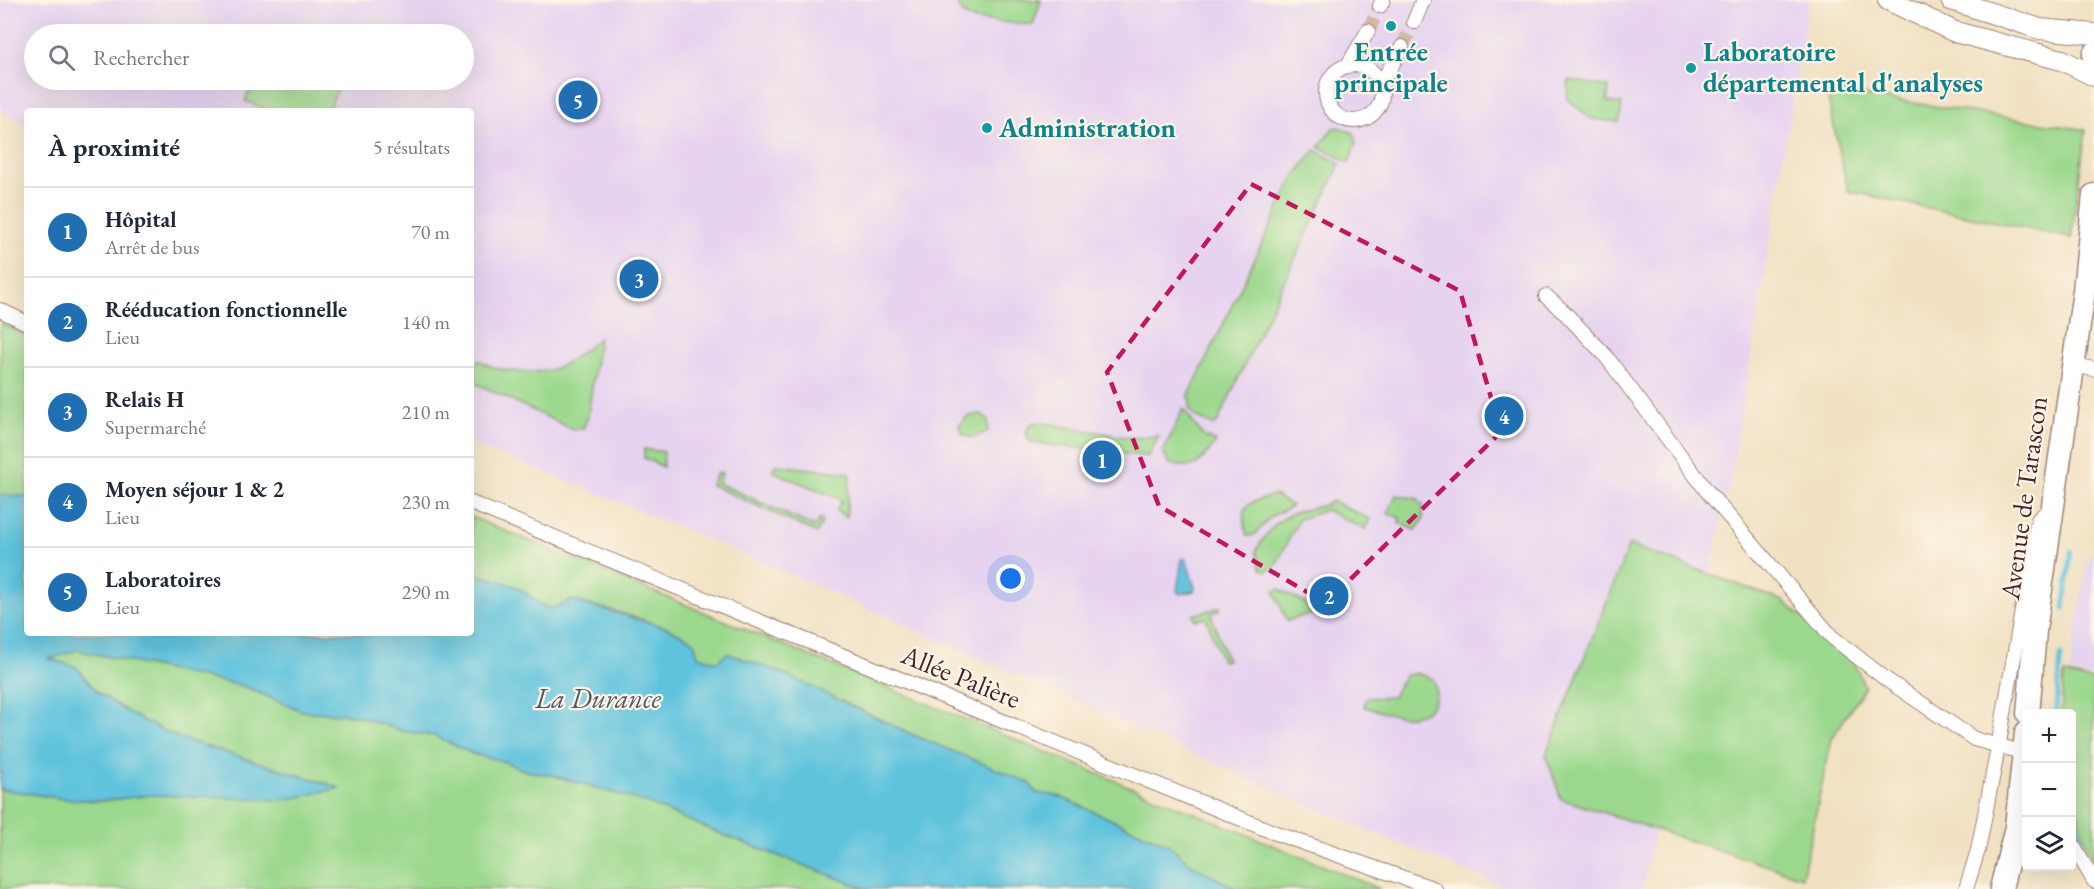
<!DOCTYPE html>
<html lang="fr">
<head>
<meta charset="utf-8">
<style>
	:root { --surface:#fff; --page:#f2f2f3; --text:#1f2937; --muted:#747a83; --line:#e0e1e3; --accent:#1f6fb2 }
	body { margin:0; font-family:"EB Garamond",serif; background:var(--page); color:var(--text) }
	.controls { position:absolute; right:18px; bottom:18px; display:grid; overflow:hidden; border-radius:6px; box-shadow:0 6px 24px #0002 }
	.controls button { width:54px; height:54px; display:grid; place-items:center; padding:0; border:0; border-bottom:2px solid var(--line); background:var(--surface); color:var(--text); font:30px sans-serif }
	.you { position:absolute; left:1011px; top:579px; width:21px; height:21px; margin:-15px; border:4px solid #fff; border-radius:50%; background:#1a73e8; box-shadow:0 0 0 9px #1a73e833 }
	.badge { display:grid; place-items:center; width:39px; height:39px; border-radius:50%; background:var(--accent); color:#fff; font-size:20px; font-weight:700 }
	.pin { position:absolute; translate:-50% -50%; border:3px solid #fff; box-shadow:0 2px 6px #0006 }
	.list { margin:0; padding:0; list-style:none }
	h2 { display:flex; justify-content:space-between; align-items:center; height:78px; margin:0; padding:0 24px; font-size:26px }
	h2 small { font-size:20px; font-weight:400; color:var(--muted) }
	.list li { display:grid; grid-template-columns:39px 1fr auto; gap:18px; align-items:center; box-sizing:border-box; height:90px; padding:0 24px; border-top:2px solid var(--line) }
	.list b { display:block; font-size:22px; white-space:nowrap }
	.list p { margin:0; font-size:20px; white-space:nowrap; color:var(--muted) }
	.list em { font-size:20px; font-style:normal; color:var(--muted) }
	.icon { flex:none; width:33px; height:33px; fill:none; stroke:currentColor; stroke-width:2; stroke-linecap:round; stroke-linejoin:round }
	.map { position:relative; flex:none; width:2094px; height:889px; overflow:hidden }
	.search { position:absolute; background:var(--surface); box-shadow:0 6px 24px #0002; left:24px; top:24px; width:450px; height:66px; display:flex; align-items:center; gap:15px; box-sizing:border-box; padding:0 21px; border-radius:33px; color:var(--muted); font-size:22px }
	.panel { position:absolute; background:var(--surface); box-shadow:0 6px 24px #0002; left:24px; top:108px; width:450px; height:528px; border-radius:6px }
	.map>svg:first-child { display:block }
</style>
</head>
<body>
<div class="map">
<svg width="2094" height="889" viewBox="0 0 2094 889">
	<rect width="100%" height="100%" fill="#fcf5e5"/>
	<filter id="ink" filterUnits="userSpaceOnUse"><feTurbulence type="fractalNoise" baseFrequency=".0167" numOctaves="2"/><feDisplacementMap in="SourceGraphic" scale="12" xChannelSelector="R" yChannelSelector="G"/><feConvolveMatrix kernelMatrix="1 2 1 2 8 2 1 2 1" color-interpolation-filters="sRGB"/></filter>
	<filter id="wash" filterUnits="userSpaceOnUse"><feTurbulence type="fractalNoise" baseFrequency=".008" numOctaves="4" result="noise"/><feDisplacementMap in="SourceGraphic" scale="24" xChannelSelector="R" yChannelSelector="G"/><feGaussianBlur stdDeviation="1.35" result="paint"/><feColorMatrix in="noise" values="0 0 0 0 0 0 0 0 0 0 0 0 0 0 0 0 0 1.4 0 .05"/><feComposite in="paint" operator="in"/></filter>
	<g filter="url(#wash)">
		<rect width="100%" height="100%" fill="#f1e1c2"/>
		<g fill="#e6d3f0" fill-rule="evenodd">
			<path d="M0,0H1809L1732,471L1642,889H1509L1319,810L813,584L619,502L471,444V111H27V126L0,110ZM34,34H464V80H34Z"/>
			<polygon points="2089,554 2094,555 2094,679 2069,673"/>
		</g>
		<g fill="#9bd88d" stroke="#727c5c" stroke-width="1.5">
			<polygon points="956,0 1041,0 1033,25 971,19 963,14"/>
			<polygon points="253,80 341,80 328,111 270,111 245,101"/>
			<polygon points="1569,80 1609,87 1607,102 1622,104 1619,122 1592,119 1567,99"/>
			<polygon points="1826,89 2086,130 2071,238 1848,191"/>
			<polygon points="1338,127 1354,133 1356,143 1349,163 1319,147 1333,128"/>
			<polygon points="1315,150 1340,164 1217,423 1213,425 1194,416 1189,408 1191,400 1188,397 1294,177"/>
			<polygon points="0,323 27,335 27,496 0,495"/>
			<path d="M599,338L588,416L583,429H572L471,381V369L478,360C498,373 534,375 556,368C571,363 587,347 599,338Z"/>
			<path d="M1183,409L1203,436L1216,442C1200,462 1197,472 1169,463L1163,452Z"/>
			<path d="M981,414L988,420V431L973,438L963,435L959,426C964,417 970,415 981,414Z"/>
			<polygon points="1038,422 1132,438 1159,436 1148,456 1144,456 1034,443 1029,441 1026,432 1031,424"/>
			<polygon points="644,449 664,452 663,467 644,458"/>
			<polygon points="775,465 850,473 846,517 836,511 842,500 772,471"/>
			<polygon points="717,473 722,473 718,483 815,527 820,518 823,520 817,533 711,485"/>
			<path d="M1274,495L1292,506L1272,516L1254,535L1247,536C1239,504 1245,504 1274,495Z"/>
			<polygon points="1396,495 1418,499 1420,504 1423,505 1423,520 1416,530 1399,523 1400,518 1388,513"/>
			<path d="M1333,501L1370,519L1365,529L1326,510L1299,519L1275,567L1266,571L1261,569L1256,551C1264,536 1275,520 1292,514C1306,508 1320,509 1333,501Z"/>
			<path d="M471,517L1380,889H1237L1192,865L1169,845L1058,796L1036,793L782,673L717,662L698,656L693,641C655,621 613,610 571,600C544,617 543,603 521,590C508,581 486,578 471,573Z"/>
			<polygon points="1629,545 1783,601 1853,661 1865,687 1832,738 1802,877 1561,799 1546,755"/>
			<polygon points="1279,589 1319,611 1287,621 1274,591"/>
			<polygon points="1220,607 1220,610 1211,614 1227,660 1222,661 1206,618 1195,620 1193,615"/>
			<polygon points="77,650 243,686 302,711 355,715 402,731 435,736 473,754 503,761 526,771 552,775 642,801 726,836 867,889 0,889 0,789 66,799 100,801 151,795 207,795 338,787 176,737 132,715 97,692 76,667 48,658"/>
			<path d="M1416,673L1433,679C1441,698 1432,714 1411,716C1397,718 1377,710 1364,707L1366,698L1393,697L1404,676Z"/>
			<path d="M2064,674L2094,681V865C2072,816 2072,766 2072,714L2061,713Z"/>
		</g>
		<g fill="#5fc3dd" stroke="#547184" stroke-width="1.5">
			<path d="M0,495L27,496V633H471V573C486,578 508,581 521,590C542,603 544,617 571,600L668,628L694,641L698,656L717,662L727,653L782,673L906,732L1030,783L1036,793L1058,796L1169,845L1192,865L1237,889H867L726,836L642,801L552,775L526,771L503,761L473,754L435,736L402,731L355,715L302,711L243,686L77,650L49,659L76,667L97,692L132,715L176,737L340,788L284,800L151,795L100,801L66,799L0,789Z"/>
			<polygon points="1182,559 1186,559 1195,588 1194,591 1180,594 1177,591"/>
		</g>
		<g fill="none" stroke-linecap="round" stroke-linejoin="round">
			<g stroke="#5fc3dd" stroke-width="4.5">
				<polyline points="2064,609 2071,551"/>
				<polyline points="2056,714 2061,655"/>
				<polyline points="2072,803 2083,850"/>
			</g>
		</g>
	</g>
	<g filter="url(#ink)">
		<g fill="none" stroke-linecap="round" stroke-linejoin="round">
			<g stroke="#d0baa4" stroke-width="14" stroke-dasharray="14 7" stroke-linecap="butt">
				<polyline points="1368,31 1380,6"/>
				<polyline points="1402,47 1414,22"/>
			</g>
			<defs>
				<g id="street">
					<polyline points="1380,6 1383,0"/>
					<polyline points="1414,22 1423,0"/>
					<circle cx="1354" cy="93" r="28"/>
					<polyline points="1348,65 1368,31"/>
					<polyline points="1381,84 1402,47"/>
					<polyline points="1546,296 1565,313 1605,355 1707,491 1832,637 1887,680 1974,739 2025,753"/>
					<polyline points="0,310 27,323"/>
					<polyline points="2072,365 2094,369"/>
					<polyline points="471,503 1278,834 1435,889"/>
					<polyline points="2072,844 2094,881"/>
					<polyline points="1966,889 1978,850 1998,748 2038,520 2051,508"/>
				</g>
				<g id="secondary">
					<polyline points="1888,0 1955,32 2062,60 2094,76"/>
					<polyline points="1951,0 2040,29 2094,34"/>
				</g>
				<g id="primary">
					<polyline points="2094,54 2094,71"/>
					<polyline points="2028,714 2035,631 2084,291 2094,195"/>
					<polyline points="2001,889 2016,827 2026,733"/>
				</g>
			</defs>
			<use href="#street" stroke="#9e8076" stroke-width="16"/>
			<use href="#secondary" stroke="#9e8076" stroke-width="22"/>
			<use href="#primary" stroke="#9e8076" stroke-width="25"/>
			<use href="#street" stroke="#fff" stroke-width="14"/>
			<use href="#secondary" stroke="#fff" stroke-width="20"/>
			<use href="#primary" stroke="#fff" stroke-width="22"/>
		</g>
	</g>
	<path fill="none" stroke="#c2185b" stroke-width="4.5" stroke-dasharray="12 8" stroke-linejoin="round" d="M1251,184L1460,291L1501,432L1326,603L1159,506L1107,372Z"/>
	<g fill="#0f9aa8" stroke="#fcf5e5" stroke-width="2">
		<circle cx="1391" cy="26" r="6"/>
		<circle cx="1691" cy="68" r="6"/>
		<circle cx="987" cy="128" r="6"/>
	</g>
	<g text-anchor="middle" stroke-width="4.5" stroke-linejoin="round" paint-order="stroke">
		<g font-size="27" font-weight="bold" fill="#0d838f" stroke="#fcf5e5" text-anchor="start">
			<text x="1391" y="61" text-anchor="middle">Entrée<tspan x="1391" dy="31">principale</tspan></text>
			<text x="1703" y="61">Laboratoire<tspan x="1703" dy="31">départemental d'analyses</tspan></text>
			<text x="999" y="137">Administration</text>
		</g>
		<g font-size="27" fill="#4a1f2b" stroke="#fcf5e5">
			<text transform="translate(2024 498) rotate(-82)" y="9">Avenue de Tarascon</text>
			<text transform="translate(961 677) rotate(22)" y="9">Allée Palière</text>
		</g>
		<g font-size="28" font-style="italic" fill="#515869" stroke="#fcf5e5">
			<text x="598" y="708">La Durance</text>
		</g>
	</g>
</svg>
<div class="controls">
<button>+</button>
<button>−</button>
<button><svg class="icon" aria-label="layers" viewBox="0 0 24 24"><path d="M12 4l9 5-9 5-9-5zM3 14l9 5 9-5"/></svg></button>
</div>
<div class="you"></div>
<div class="pin badge" style="left:1102px;top:460px">1</div>
<div class="pin badge" style="left:1329px;top:596px">2</div>
<div class="pin badge" style="left:639px;top:279px">3</div>
<div class="pin badge" style="left:1504px;top:416px">4</div>
<div class="pin badge" style="left:578px;top:100px">5</div>
<div class="search"><svg class="icon" aria-label="search" viewBox="0 0 24 24"><circle cx="10" cy="10" r="6"/><path d="M15 15l6 6"/></svg>Rechercher</div>
<section class="panel">
<h2>À proximité<small>5 résultats</small></h2>
<ul class="list">
<li><span class="badge">1</span><div><b>Hôpital</b><p>Arrêt de bus</p></div><em>70 m</em></li>
<li><span class="badge">2</span><div><b>Rééducation fonctionnelle</b><p>Lieu</p></div><em>140 m</em></li>
<li><span class="badge">3</span><div><b>Relais H</b><p>Supermarché</p></div><em>210 m</em></li>
<li><span class="badge">4</span><div><b>Moyen séjour 1 &amp; 2</b><p>Lieu</p></div><em>230 m</em></li>
<li><span class="badge">5</span><div><b>Laboratoires</b><p>Lieu</p></div><em>290 m</em></li>
</ul>
</section>
</div>
</body>
</html>
